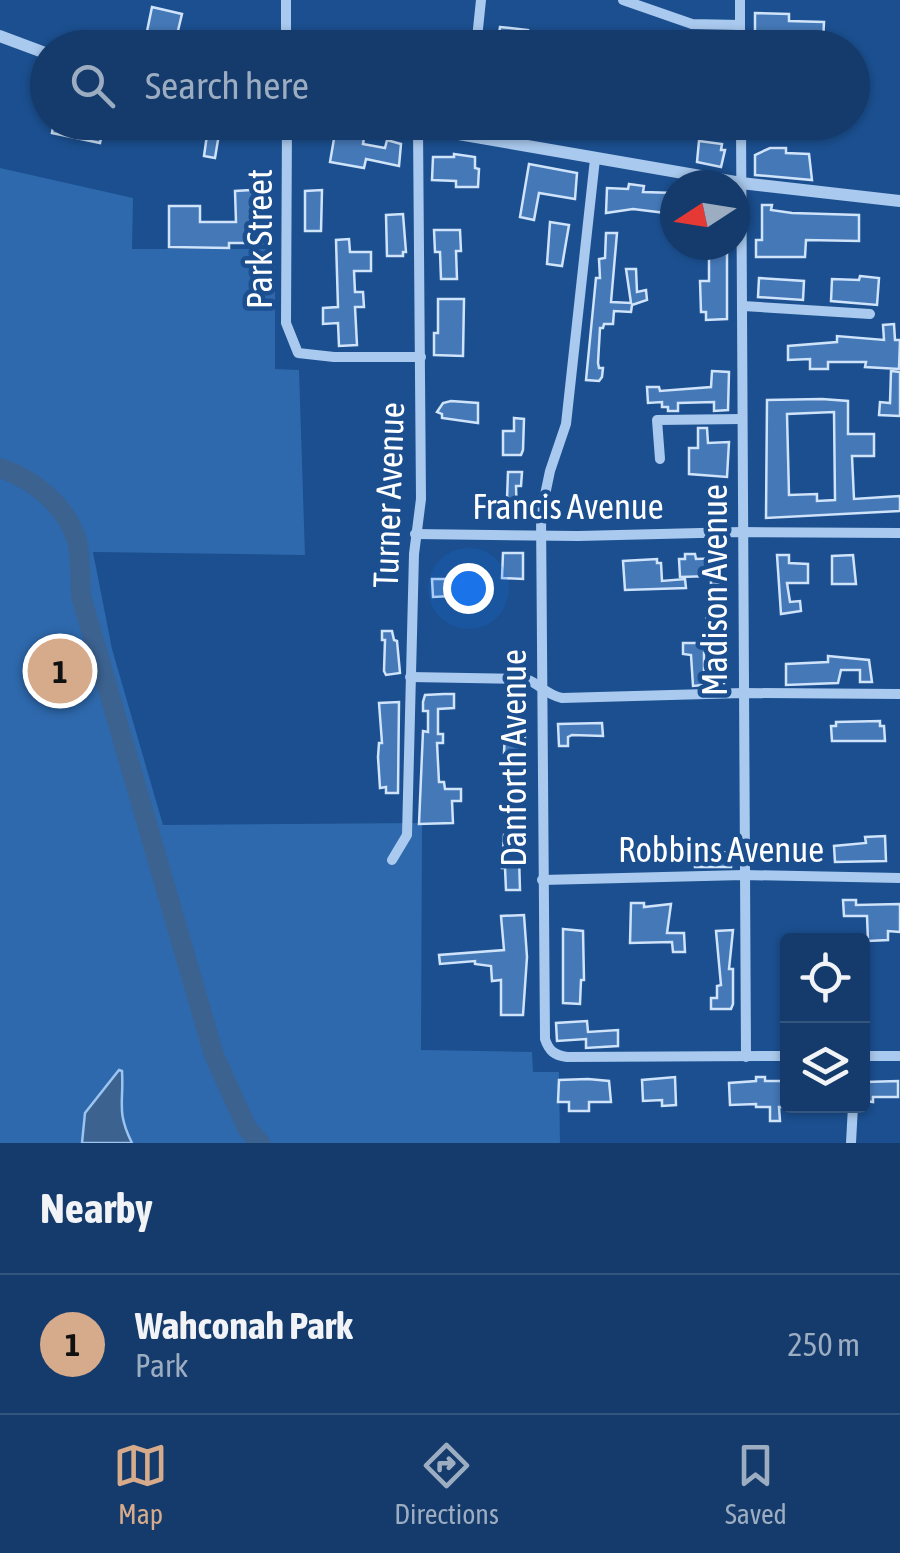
<!DOCTYPE html>
<html lang="en">
<head>
<meta charset="utf-8">
<style>
	:root { --surface:#143b6b; --page:#1d4271; --text:#f1f3f6; --muted:#9dadc1; --line:#33557e; --accent:#d6ab8b }
	body { margin:0; font-family:"Asap Condensed",sans-serif; background:var(--page); color:var(--text) }
	.controls { position:absolute; right:30px; bottom:30px; display:grid; overflow:hidden; border-radius:10px; box-shadow:0 2px 8px #0004 }
	.controls button { width:90px; height:90px; display:grid; place-items:center; padding:0; border:0; border-bottom:2px solid var(--line); background:var(--surface); color:var(--text); font:50px sans-serif }
	.compass { position:absolute; left:660px; top:170px; width:90px; height:90px; border-radius:50%; background:var(--surface); box-shadow:0 2px 8px #0004; rotate:258deg }
	.you { position:absolute; left:468px; top:588px; width:35px; height:35px; margin:-25px; border:8px solid #fff; border-radius:50%; background:#1a73e8; box-shadow:0 0 0 15px #1a73e833 }
	.badge { display:grid; place-items:center; width:65px; height:65px; border-radius:50%; background:var(--accent); color:#111; font-size:32px; font-weight:700 }
	.pin { position:absolute; translate:-50% -50%; border:5px solid #fff; box-shadow:0 2px 10px #0006 }
	.list { margin:0; padding:0; list-style:none }
	h2 { display:flex; justify-content:space-between; align-items:center; height:130px; margin:0; padding:0 40px; font-size:42px }
	h2 small { font-size:32px; font-weight:400; color:var(--muted) }
	.list li { display:grid; grid-template-columns:65px 1fr auto; gap:30px; align-items:center; box-sizing:border-box; height:140px; padding:0 40px; border-top:2px solid var(--line) }
	.list b { display:block; font-size:38px; white-space:nowrap }
	.list p { margin:0; font-size:32px; white-space:nowrap; color:var(--muted) }
	.list em { font-size:32px; font-style:normal; color:var(--muted) }
	.icon { flex:none; width:55px; height:55px; fill:none; stroke:currentColor; stroke-width:2; stroke-linecap:round; stroke-linejoin:round }
	.map { position:relative; flex:none; width:900px; height:1143px; overflow:hidden }
	.search { position:absolute; background:var(--surface); box-shadow:0 2px 8px #0004; left:30px; right:30px; top:30px; height:110px; display:flex; align-items:center; gap:25px; box-sizing:border-box; padding:0 35px; border-radius:55px; color:var(--muted); font-size:38px }
	.sheet { height:270px; background:var(--surface) }
	nav { display:flex; justify-content:space-around; align-items:center; box-sizing:border-box; height:140px; border-top:2px solid var(--line); background:var(--surface); font-size:28px; color:var(--muted) }
	nav a { display:grid; justify-items:center; gap:5px }
	nav .on { color:var(--accent) }
	.map>svg:first-child { display:block }
</style>
</head>
<body>
<div class="map">
<svg width="900" height="1143" viewBox="0 0 900 1143">
	<rect width="100%" height="100%" fill="#1b4f8f"/>
	<polygon fill="#2e69ad" points="0,168 133,198 132,249 275,249 275,369 299,370 305,555 93,552 112,649 163,825 422,823 421,1050 532,1052 533,1072 559,1072 560,1143 0,1143"/>
	<path fill="#3c6290" stroke="#9cc4f0" stroke-width="2.5" d="M119,1070L122,1071C124,1103 116,1111 132,1143H82L85,1113Z"/>
	<g fill="none" stroke-linecap="round" stroke-linejoin="round">
		<path stroke="#3c6290" stroke-width="20" d="M0,468C33,479 67,506 77,541C81,558 80,579 81,596L214,1055L247,1128L260,1143"/>
	</g>
	<g fill="#4478b7" stroke="#cfe3fa" stroke-width="2.5" fill-rule="evenodd">
		<polygon points="152,7 182,14 175,43 172,42 171,47 145,41"/>
		<polygon points="755,13 789,14 789,21 824,22 823,42 795,41 796,48 762,48 762,37 755,37"/>
		<polygon points="500,27 528,30 526,48 497,46"/>
		<polygon points="54,122 105,122 100,143 52,133"/>
		<polygon points="200,122 221,122 215,158 204,156 207,135 198,134"/>
		<polygon points="335,133 364,138 363,144 385,148 387,140 401,144 399,166 366,159 364,168 330,162"/>
		<polygon points="699,141 722,144 721,150 725,150 721,167 697,162"/>
		<polygon points="770,148 786,148 786,153 809,154 812,180 755,175 755,155"/>
		<polygon points="454,154 475,157 475,168 479,169 478,187 456,187 456,181 432,180 433,157 454,157"/>
		<polygon points="529,164 577,173 575,199 539,193 534,220 520,217"/>
		<polygon points="629,184 644,186 643,192 675,193 674,214 633,209 606,213 607,188 628,189"/>
		<polygon points="266,189 270,243 229,243 229,248 169,247 169,206 200,206 200,222 236,222 235,191"/>
		<polygon points="322,190 321,231 305,231 305,191"/>
		<polygon points="762,205 772,205 771,210 792,213 859,215 859,241 806,240 805,257 756,257 756,240 762,240"/>
		<polygon points="403,214 406,252 403,252 403,256 387,256 386,215"/>
		<polygon points="550,222 569,225 562,266 547,264"/>
		<polygon points="434,230 460,230 461,251 456,251 457,279 441,279 440,252 435,252"/>
		<polygon points="606,233 617,233 611,302 631,303 626,269 636,269 637,292 646,290 647,300 632,305 631,312 614,311 613,324 604,324 603,328 600,328 598,363 599,368 603,368 602,377 599,381 586,380 596,278 600,278 599,259 605,258"/>
		<polygon points="349,239 350,252 371,252 371,271 354,271 355,292 363,292 364,307 355,307 357,345 339,346 338,323 323,324 323,308 338,307 336,240"/>
		<polygon points="709,245 727,245 727,319 706,320 706,312 701,312 700,281 709,281"/>
		<polygon points="860,276 879,278 877,305 831,301 832,279 859,280"/>
		<polygon points="759,278 804,281 803,300 758,297"/>
		<polygon points="438,299 464,299 463,356 434,355 434,333 438,333"/>
		<polygon points="894,324 895,340 900,340 899,369 865,367 866,362 828,362 828,369 810,369 810,359 788,360 788,346 837,342 837,336 884,340 883,325"/>
		<polygon points="712,371 729,372 728,410 714,411 714,402 678,403 678,411 668,411 668,407 662,407 662,402 648,403 647,387 659,387 660,391 711,387"/>
		<polygon points="891,371 900,372 900,416 879,415 880,402 890,403"/>
		<path d="M822,399L848,401V434H874V456H852L854,499L900,496V511L766,518L767,400ZM834,412L835,500L817,501V494L789,495L787,414Z"/>
		<polygon points="451,401 478,403 478,423 442,418 442,414 437,412 443,403"/>
		<polygon points="514,418 524,419 523,450 521,455 503,455 503,431 514,431"/>
		<polygon points="698,428 707,428 708,443 729,442 727,477 689,474 689,448 698,448"/>
		<polygon points="508,472 522,472 521,486 516,486 517,519 500,519 500,499 507,499"/>
		<polygon points="503,553 523,553 523,579 502,578"/>
		<polygon points="685,554 695,554 696,559 722,558 723,584 711,585 711,576 680,577 679,559 685,559"/>
		<polygon points="777,555 789,555 789,563 808,564 808,583 787,583 790,602 800,601 801,611 781,614"/>
		<polygon points="853,555 856,584 832,584 832,556"/>
		<polygon points="657,559 657,563 661,563 662,581 685,579 686,588 625,590 623,561"/>
		<polygon points="458,575 469,575 470,580 479,580 479,595 471,595 471,603 461,603 461,599 452,599 452,596 433,597 432,579 459,579"/>
		<polygon points="710,604 726,605 727,648 724,648 724,652 704,653 704,671 724,670 724,683 693,686 691,655 683,654 683,643 708,643 706,607"/>
		<polygon points="382,631 392,631 394,640 397,641 400,673 386,675 384,671 385,640 382,640"/>
		<polygon points="828,656 869,660 872,682 860,682 860,670 841,670 838,683 786,685 786,664 828,662"/>
		<polygon points="444,694 454,694 454,708 438,709 438,734 443,734 443,743 437,743 439,782 444,782 445,789 461,789 461,801 452,801 453,823 419,824 423,731 428,732 428,711 423,711 423,702 425,695"/>
		<polygon points="399,702 398,793 386,793 386,787 380,788 378,757 379,743 382,743 379,703"/>
		<polygon points="880,721 880,726 884,726 885,741 832,741 831,726 836,726 836,722"/>
		<polygon points="602,723 603,736 572,735 568,737 568,746 559,746 558,724"/>
		<polygon points="505,731 525,733 525,855 519,857 520,890 506,890 505,868 502,868 504,835 514,834 512,763 507,763 508,753 504,753"/>
		<polygon points="885,836 886,861 835,862 834,846 866,843 865,837"/>
		<polygon points="731,852 731,867 695,867 695,853"/>
		<polygon points="843,900 856,900 856,905 900,904 900,932 888,931 888,940 868,941 867,916 844,916"/>
		<polygon points="631,903 644,903 644,907 671,904 667,933 684,933 685,952 673,952 672,942 630,943"/>
		<polygon points="524,915 527,957 523,1015 501,1015 501,980 492,981 491,966 475,964 475,961 440,964 439,955 504,950 501,916"/>
		<polygon points="563,929 583,931 584,980 581,980 580,1004 563,1003"/>
		<polygon points="733,930 729,969 733,969 733,1004 731,1009 711,1009 711,998 717,998 717,986 721,985 716,931"/>
		<polygon points="587,1021 588,1032 618,1030 618,1046 586,1048 586,1039 557,1041 556,1023"/>
		<polygon points="675,1077 676,1105 662,1106 662,1100 643,1101 642,1080"/>
		<polygon points="756,1077 765,1077 765,1081 788,1081 788,1107 779,1107 780,1121 770,1121 770,1107 756,1107 756,1104 730,1105 729,1083 756,1081"/>
		<polygon points="588,1079 609,1081 611,1102 589,1102 589,1111 569,1111 569,1102 558,1102 559,1080"/>
		<polygon points="898,1081 898,1097 873,1097 873,1102 864,1101 865,1082"/>
	</g>
	<g fill="none" stroke-linecap="round" stroke-linejoin="round">
		<g stroke="#a9c9ee" stroke-width="10">
			<polyline points="286,0 286,48"/>
			<polyline points="623,0 692,24 740,25"/>
			<polyline points="740,0 740,48"/>
			<polyline points="476,48 481,0"/>
			<polyline points="287,122 286,323 298,353 334,357 421,357"/>
			<polyline points="741,122 746,1057"/>
			<path d="M595,159L566,424L550,471L541,514L545,1039C549,1051 554,1055 567,1057L788,1056"/>
			<polyline points="743,306 870,314"/>
			<polyline points="660,459 657,420 742,419"/>
			<polyline points="415,534 578,536 741,532 900,533"/>
			<path d="M410,677L526,679C540,684 546,695 562,698L743,693L900,694"/>
			<polyline points="392,860 407,835 414,554 421,499 418,128"/>
			<polyline points="542,880 744,875 900,878"/>
			<polyline points="862,1056 900,1056"/>
			<polyline points="851,1143 853,1106"/>
		</g>
		<g stroke="#a9c9ee" stroke-width="12">
			<polyline points="0,36 48,54"/>
			<polyline points="389,122 741,183 900,201"/>
		</g>
	</g>
	<g text-anchor="middle" stroke-width="9" stroke-linejoin="round" paint-order="stroke">
		<g font-size="35" fill="#fff" stroke="#1b4f8f">
			<text transform="translate(260 239) rotate(-90)" y="12">Park Street</text>
			<text transform="translate(389 495) rotate(-88)" y="12">Turner Avenue</text>
			<text x="568" y="519">Francis Avenue</text>
			<text transform="translate(715 590) rotate(-90)" y="12">Madison Avenue</text>
			<text transform="translate(514 758) rotate(-90)" y="12">Danforth Avenue</text>
			<text x="721" y="862">Robbins Avenue</text>
		</g>
	</g>
</svg>
<div class="controls">
<button><svg class="icon" aria-label="locate" viewBox="0 0 24 24"><circle cx="12" cy="12" r="6"/><path d="M12 2v4M12 18v4M2 12h4M18 12h4"/></svg></button>
<button><svg class="icon" aria-label="layers" viewBox="0 0 24 24"><path d="M12 4l9 5-9 5-9-5zM3 14l9 5 9-5"/></svg></button>
</div>
<svg class="compass" viewBox="-18 -18 36 36"><path d="M0-13l5 13h-10z" fill="#e53935"/><path d="M0 13l5-13h-10z" fill="#9dadc1"/></svg>
<div class="you"></div>
<div class="pin badge" style="left:60px;top:671px">1</div>
<div class="search"><svg class="icon" aria-label="search" viewBox="0 0 24 24"><circle cx="10" cy="10" r="6"/><path d="M15 15l6 6"/></svg>Search here</div>
</div>
<section class="sheet">
<h2>Nearby<small></small></h2>
<ul class="list">
<li><span class="badge">1</span><div><b>Wahconah Park</b><p>Park</p></div><em>250 m</em></li>
</ul>
</section>
<nav>
<a class="on"><svg class="icon" aria-label="map" viewBox="0 0 24 24"><path d="M3 6l6-2 6 2 6-2v14l-6 2-6-2-6 2zM9 4v14M15 6v14"/></svg>Map</a>
<a><svg class="icon" aria-label="directions" viewBox="0 0 24 24"><path d="M12 3l9 9-9 9-9-9zM9 14v-3h6M13 9l2 2-2 2"/></svg>Directions</a>
<a><svg class="icon" aria-label="saved" viewBox="0 0 24 24"><path d="M7 4h10v16l-5-4-5 4z"/></svg>Saved</a>
</nav>
</body>
</html>
